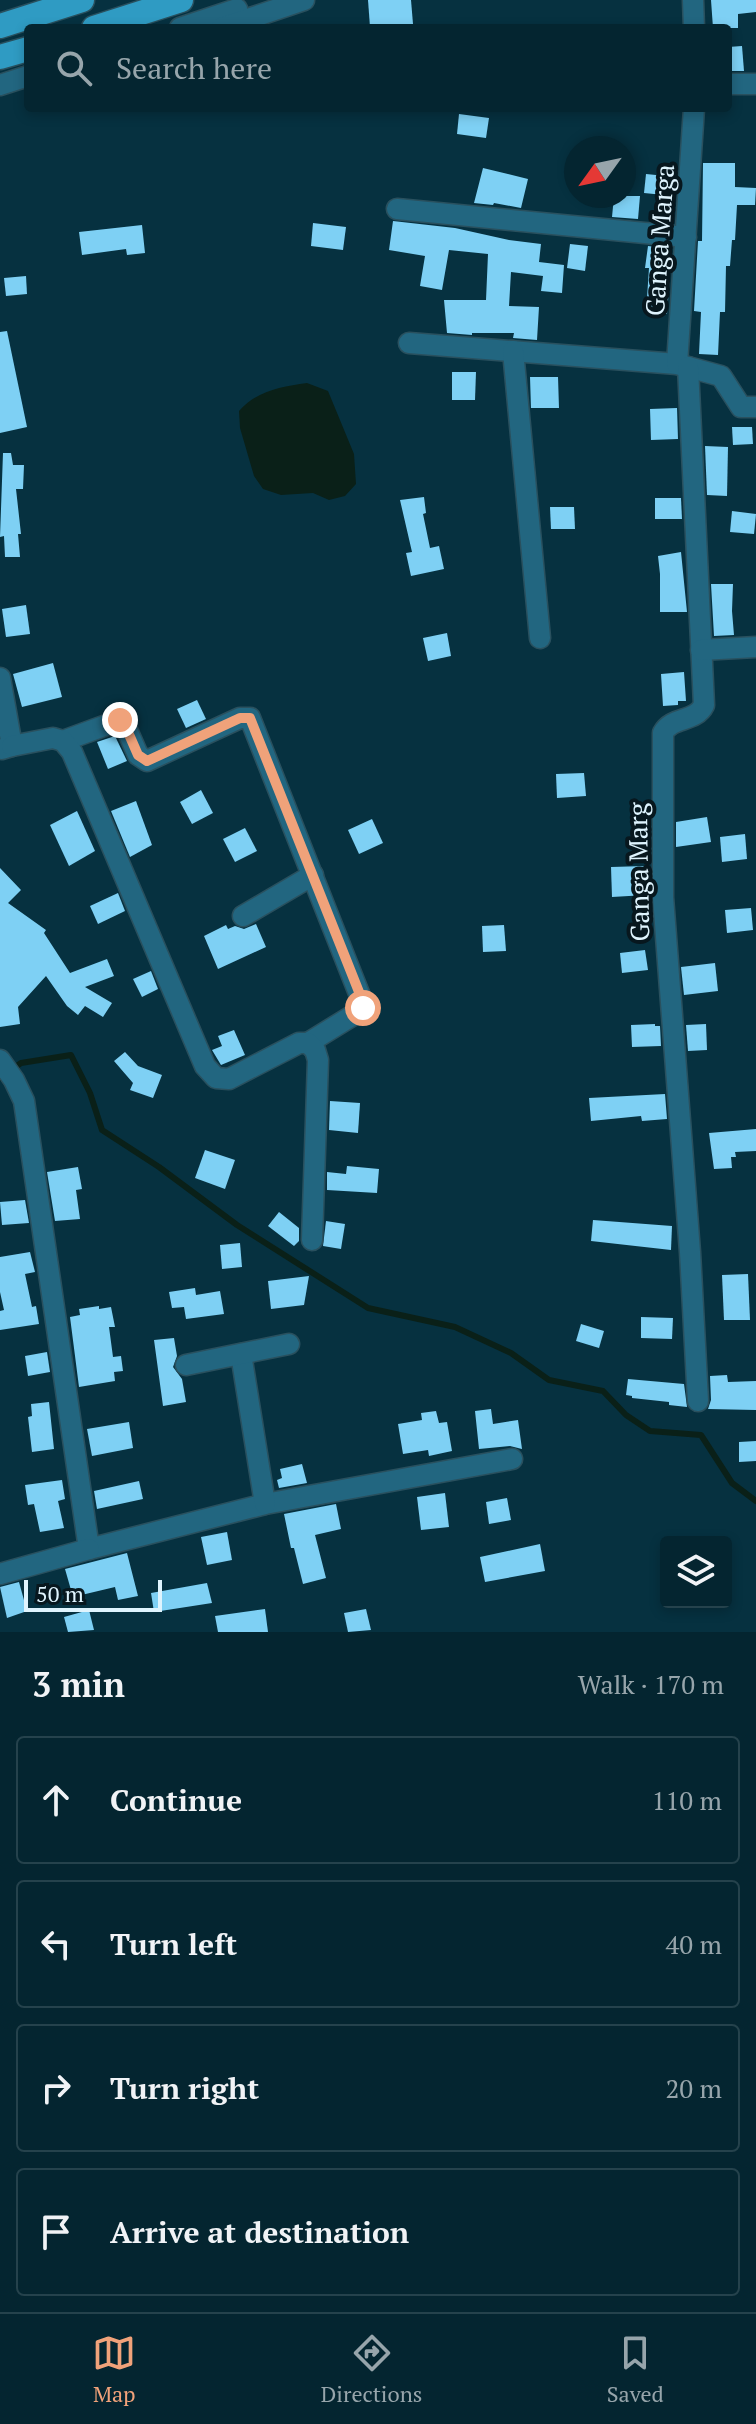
<!DOCTYPE html>
<html lang="en">
<head>
<meta charset="utf-8">
<style>
	:root { --surface:#042530; --page:#0d2d38; --text:#f1f3f6; --muted:#97a5ab; --line:#25424c; --accent:#f0a27a }
	body { margin:0; font-family:"PT Serif",serif; background:var(--page); color:var(--text) }
	.controls { position:absolute; right:24px; bottom:24px; display:grid; overflow:hidden; border-radius:8px; box-shadow:0 4px 12px #0003 }
	.controls button { width:72px; height:72px; display:grid; place-items:center; padding:0; border:0; border-bottom:2px solid var(--line); background:var(--surface); color:var(--text); font:40px sans-serif }
	.compass { position:absolute; left:564px; top:136px; width:72px; height:72px; border-radius:50%; background:var(--surface); box-shadow:0 4px 12px #0003; rotate:237deg }
	.scale { position:absolute; left:24px; bottom:20px; width:138px; box-sizing:border-box; padding-left:8px; border:4px solid #dff4fe; border-top:0; font-size:22px; line-height:28px; white-space:nowrap; color:#dff4fe; -webkit-text-stroke:6px #07171e; paint-order:stroke }
	.stop { position:absolute; width:24px; height:24px; margin:-18px; border:6px solid #f0a27a; border-radius:50%; background:#fff }
	.stop.end { background:#f0a27a; border-color:#fff; box-shadow:0 2px 8px #0008 }
	.list { margin:0; padding:0; list-style:none }
	h2 { display:flex; justify-content:space-between; align-items:center; height:104px; margin:0; padding:0 32px; font-size:34px }
	h2 small { font-size:26px; font-weight:400; color:var(--muted) }
	.list li { display:grid; grid-template-columns:52px 1fr auto; gap:24px; align-items:center; box-sizing:border-box; height:128px; margin:0 16px 16px; padding:0 16px; border:2px solid var(--line); border-radius:8px }
	.list b { display:block; font-size:30px; white-space:nowrap }
	.list em { font-size:26px; font-style:normal; color:var(--muted) }
	.icon { flex:none; width:44px; height:44px; fill:none; stroke:currentColor; stroke-width:2; stroke-linecap:round; stroke-linejoin:round }
	.map { position:relative; flex:none; width:756px; height:1632px; overflow:hidden }
	.search { position:absolute; background:var(--surface); box-shadow:0 4px 12px #0003; left:24px; right:24px; top:24px; height:88px; display:flex; align-items:center; gap:20px; box-sizing:border-box; padding:0 28px; border-radius:8px; color:var(--muted); font-size:30px }
	.sheet { height:680px; background:var(--surface) }
	nav { display:flex; justify-content:space-around; align-items:center; box-sizing:border-box; height:112px; border-top:2px solid var(--line); background:var(--surface); font-size:22px; color:var(--muted) }
	nav a { display:grid; justify-items:center; gap:4px }
	nav .on { color:var(--accent) }
	.map>svg:first-child { display:block }
</style>
</head>
<body>
<div class="map">
<svg width="756" height="1632" viewBox="0 0 756 1632">
	<rect width="100%" height="100%" fill="#063140"/>
	<path fill="#0a2018" d="M307,383L328,391L354,454L356,484L345,496L329,500L313,493L281,495L263,489L254,476L240,428L239,411C258,390 281,387 307,383Z"/>
	<g fill="none" stroke-linecap="round" stroke-linejoin="round">
		<polyline stroke="#0a2018" stroke-width="6" points="0,1078 21,1063 71,1055 90,1093 102,1130 159,1167 237,1225 368,1308 455,1327 511,1353 549,1380 603,1391 626,1415 650,1431 701,1435 732,1483 756,1501"/>
	</g>
	<g fill="#7ed0f4">
		<polygon points="368,0 411,0 413,24 370,27"/>
		<polygon points="711,0 756,0 756,12 738,14 738,28 713,28"/>
		<polygon points="742,46 744,71 728,71 728,47"/>
		<polygon points="459,114 489,118 486,138 457,134"/>
		<polygon points="703,163 735,163 735,187 756,188 755,205 737,205 735,240 732,240 730,266 726,266 725,312 720,312 718,355 699,354 701,312 694,311 698,241 702,241"/>
		<polygon points="483,168 528,179 521,208 494,203 493,205 474,203"/>
		<polygon points="646,174 666,176 664,195 644,193"/>
		<polygon points="614,196 640,196 638,219 612,217"/>
		<polygon points="393,221 455,228 509,240 541,244 539,262 564,265 562,293 541,291 543,276 511,272 509,306 539,307 537,340 513,338 514,333 472,333 472,335 447,333 444,300 486,300 488,254 449,250 442,290 420,286 425,256 389,250"/>
		<polygon points="313,223 346,227 343,250 311,246"/>
		<polygon points="142,225 145,253 127,255 126,249 82,255 79,232"/>
		<polygon points="570,244 588,246 585,271 567,268"/>
		<polygon points="648,246 672,249 667,314 646,313 649,268 645,268"/>
		<polygon points="26,276 27,294 6,296 4,278"/>
		<polygon points="7,331 27,427 0,433 0,332"/>
		<polygon points="452,372 476,372 475,400 452,400"/>
		<polygon points="530,377 558,377 559,408 531,408"/>
		<polygon points="677,408 678,439 651,440 650,409"/>
		<polygon points="732,427 752,427 753,444 733,445"/>
		<polygon points="705,446 728,447 727,496 707,495"/>
		<polygon points="3,453 11,453 13,465 24,465 23,489 16,489 21,534 18,534 20,557 5,557 4,536 0,537"/>
		<polygon points="424,497 426,513 423,514 430,548 439,546 444,569 411,576 406,553 412,552 400,500"/>
		<polygon points="655,498 681,498 682,519 655,519"/>
		<polygon points="550,507 574,507 575,529 551,529"/>
		<polygon points="732,511 756,514 754,534 730,532"/>
		<polygon points="681,552 687,612 660,612 660,574 658,556"/>
		<polygon points="711,584 733,584 732,611 734,635 714,636"/>
		<polygon points="26,605 30,634 6,637 2,609"/>
		<polygon points="447,633 451,656 428,661 423,638"/>
		<polygon points="53,663 62,697 22,707 13,674"/>
		<polygon points="684,672 686,701 678,701 678,705 663,706 661,674"/>
		<polygon points="197,700 206,719 186,728 177,709"/>
		<polygon points="115,736 127,761 108,769 97,742"/>
		<polygon points="584,773 586,796 557,798 556,774"/>
		<polygon points="201,790 213,813 192,824 180,802"/>
		<polygon points="136,801 152,845 130,857 111,811"/>
		<polygon points="77,811 95,851 69,866 50,825"/>
		<polygon points="707,817 711,842 676,847 676,822"/>
		<polygon points="372,819 383,843 359,854 348,830"/>
		<polygon points="245,828 257,851 235,862 223,839"/>
		<polygon points="745,834 747,859 722,862 720,837"/>
		<polygon points="645,866 646,895 612,897 611,867"/>
		<polygon points="0,868 21,890 8,903 46,930 44,933 70,973 107,959 114,976 85,987 112,1003 103,1017 85,1006 78,1015 67,1006 46,976 18,1007 20,1024 0,1027"/>
		<polygon points="118,893 125,911 98,924 90,906"/>
		<polygon points="751,908 753,930 727,933 725,910"/>
		<polygon points="256,924 266,947 218,969 204,936 226,925 228,929 235,926 244,929"/>
		<polygon points="504,925 506,951 483,952 482,926"/>
		<polygon points="645,950 648,970 622,973 620,953"/>
		<polygon points="715,963 718,991 684,995 681,967"/>
		<polygon points="151,971 158,989 142,997 133,979"/>
		<polygon points="655,1024 655,1026 660,1026 661,1046 632,1047 631,1025"/>
		<polygon points="706,1024 707,1050 688,1051 686,1025"/>
		<polygon points="234,1030 245,1055 221,1065 212,1050 222,1046 218,1036"/>
		<polygon points="125,1052 138,1066 162,1075 153,1098 130,1090 133,1083 114,1061"/>
		<polygon points="665,1094 667,1119 642,1121 641,1116 591,1121 589,1098"/>
		<polygon points="330,1101 360,1103 358,1133 329,1130"/>
		<polygon points="756,1129 756,1151 735,1152 736,1157 731,1157 732,1168 714,1169 709,1133"/>
		<polygon points="205,1150 235,1160 225,1189 195,1178"/>
		<polygon points="347,1166 379,1169 377,1193 327,1190 327,1172 346,1174"/>
		<polygon points="78,1167 82,1189 76,1190 80,1219 55,1221 47,1172"/>
		<polygon points="25,1200 29,1223 2,1225 0,1202"/>
		<polygon points="279,1212 299,1228 299,1241 294,1246 268,1226"/>
		<polygon points="593,1220 672,1226 671,1250 591,1241"/>
		<polygon points="326,1221 345,1224 341,1249 323,1246"/>
		<polygon points="240,1243 242,1267 222,1269 220,1245"/>
		<polygon points="30,1252 35,1272 25,1274 32,1307 36,1306 39,1324 0,1330 0,1311 4,1310 0,1292 0,1257"/>
		<polygon points="748,1274 750,1320 724,1320 722,1275"/>
		<polygon points="309,1276 304,1305 271,1309 268,1281"/>
		<polygon points="195,1288 196,1295 220,1291 224,1314 186,1319 184,1307 172,1308 169,1292"/>
		<polygon points="99,1306 99,1309 111,1307 115,1327 109,1327 113,1357 121,1356 123,1371 114,1372 115,1381 79,1387 70,1317 80,1315 79,1309"/>
		<polygon points="641,1317 673,1318 672,1339 641,1338"/>
		<polygon points="581,1324 604,1331 599,1348 576,1341"/>
		<polygon points="174,1338 177,1356 173,1367 182,1379 186,1402 163,1406 154,1340"/>
		<polygon points="47,1352 50,1372 28,1376 25,1356"/>
		<polygon points="727,1375 728,1382 756,1381 756,1410 708,1409 711,1400 710,1376"/>
		<polygon points="628,1379 684,1384 687,1407 669,1405 669,1402 632,1398 632,1396 626,1395"/>
		<polygon points="49,1402 54,1449 32,1452 28,1417 32,1416 31,1404"/>
		<polygon points="491,1409 493,1424 518,1420 522,1449 510,1446 479,1449 475,1411"/>
		<polygon points="436,1411 439,1423 447,1422 452,1451 429,1456 428,1450 403,1454 398,1424 422,1420 421,1413"/>
		<polygon points="129,1422 133,1448 92,1456 87,1429"/>
		<polygon points="756,1441 756,1461 739,1462 739,1442"/>
		<polygon points="302,1464 307,1483 279,1488 277,1480 282,1478 280,1469"/>
		<polygon points="62,1480 65,1499 58,1501 64,1528 40,1532 34,1504 28,1505 25,1485"/>
		<polygon points="139,1481 143,1499 97,1509 94,1491"/>
		<polygon points="445,1493 449,1527 421,1530 417,1497"/>
		<polygon points="507,1498 511,1520 489,1524 486,1502"/>
		<polygon points="336,1504 341,1529 315,1535 326,1578 303,1584 294,1548 291,1548 284,1514"/>
		<polygon points="227,1532 232,1560 207,1565 201,1537"/>
		<polygon points="540,1544 545,1571 485,1582 480,1557"/>
		<polygon points="127,1553 138,1596 118,1600 115,1587 73,1597 65,1569"/>
		<polygon points="19,1582 27,1611 7,1618 0,1587"/>
		<polygon points="207,1583 212,1603 154,1612 151,1593"/>
		<polygon points="265,1609 268,1632 218,1632 215,1616"/>
		<polygon points="366,1609 371,1630 348,1632 344,1613"/>
		<polygon points="89,1610 94,1630 68,1632 64,1617"/>
	</g>
	<g fill="none" stroke-linecap="round" stroke-linejoin="round">
		<defs>
			<g id="minor">
				<polyline points="693,0 694,28"/>
				<polyline points="180,28 237,9"/>
				<polyline points="221,28 304,0"/>
				<polyline points="728,84 756,84"/>
				<polyline points="0,85 28,76"/>
				<polyline points="397,209 686,237"/>
				<polyline points="409,343 677,364 721,376 741,407 756,407"/>
				<polyline points="513,351 540,638"/>
				<polyline points="677,364 694,108"/>
				<path d="M688,367L704,705C695,723 672,716 663,733V897L690,1252L698,1401"/>
				<polyline points="701,650 756,647"/>
				<polyline points="0,678 12,746 2,749"/>
				<polyline points="63,741 120,720 124,723 138,755 147,761 240,718 250,718 364,1006 360,1011 308,1043"/>
				<polyline points="12,746 53,738 63,741 72,752 205,1066 216,1078 229,1079 299,1043 308,1043 315,1050 318,1060 312,1240"/>
				<polyline points="243,916 313,875"/>
				<polyline points="0,1060 14,1080 24,1101 89,1549 265,1504 512,1459"/>
				<polyline points="241,1354 265,1504"/>
				<polyline points="186,1365 289,1344"/>
				<polyline points="0,1574 89,1549"/>
			</g>
			<g id="major">
				<polyline points="0,26 82,0"/>
				<polyline points="94,28 181,0"/>
				<polyline points="0,57 28,49"/>
			</g>
		</defs>
		<use href="#minor" stroke="#29505e" stroke-width="23"/>
		<use href="#major" stroke="#29505e" stroke-width="27"/>
		<use href="#minor" stroke="#226680" stroke-width="20"/>
		<use href="#major" stroke="#2f9bc3" stroke-width="24"/>
	</g>
	<g fill="none" stroke-linecap="round" stroke-linejoin="round">
		<polyline stroke="#f0a27a" stroke-width="10" points="120,720 124,723 138,755 147,761 240,718 250,718 363,1002 363,1008"/>
	</g>
	<g text-anchor="middle" stroke-width="8" stroke-linejoin="round" paint-order="stroke">
		<g font-size="26" fill="#dff4fe" stroke="#07171e">
			<text transform="translate(660 240) rotate(-86)" y="9">Ganga Marga</text>
			<text transform="translate(639 872) rotate(-91)" y="9">Ganga Marg</text>
		</g>
	</g>
</svg>
<div class="controls">
<button><svg class="icon" aria-label="layers" viewBox="0 0 24 24"><path d="M12 4l9 5-9 5-9-5zM3 14l9 5 9-5"/></svg></button>
</div>
<svg class="compass" viewBox="-18 -18 36 36"><path d="M0-13l5 13h-10z" fill="#e53935"/><path d="M0 13l5-13h-10z" fill="#97a5ab"/></svg>
<div class="scale">50 m</div>
<div class="stop" style="left:363px;top:1008px"></div>
<div class="stop end" style="left:120px;top:720px"></div>
<div class="search"><svg class="icon" aria-label="search" viewBox="0 0 24 24"><circle cx="10" cy="10" r="6"/><path d="M15 15l6 6"/></svg>Search here</div>
</div>
<section class="sheet">
<h2>3 min<small>Walk · 170 m</small></h2>
<ul class="list">
<li><svg class="icon" aria-label="ahead" viewBox="0 0 24 24"><path d="M12 20V5M6 11l6-6 6 6"/></svg><div><b>Continue</b></div><em>110 m</em></li>
<li><svg class="icon" aria-label="left" viewBox="0 0 24 24"><path d="M17 20v-9H6M10 6l-5 5 5 5"/></svg><div><b>Turn left</b></div><em>40 m</em></li>
<li><svg class="icon" aria-label="right" viewBox="0 0 24 24"><path d="M7 20v-9h11M14 6l5 5-5 5"/></svg><div><b>Turn right</b></div><em>20 m</em></li>
<li><svg class="icon" aria-label="arrive" viewBox="0 0 24 24"><path d="M6 21V4h12l-3 4 3 4H6"/></svg><div><b>Arrive at destination</b></div></li>
</ul>
</section>
<nav>
<a class="on"><svg class="icon" aria-label="map" viewBox="0 0 24 24"><path d="M3 6l6-2 6 2 6-2v14l-6 2-6-2-6 2zM9 4v14M15 6v14"/></svg>Map</a>
<a><svg class="icon" aria-label="directions" viewBox="0 0 24 24"><path d="M12 3l9 9-9 9-9-9zM9 14v-3h6M13 9l2 2-2 2"/></svg>Directions</a>
<a><svg class="icon" aria-label="saved" viewBox="0 0 24 24"><path d="M7 4h10v16l-5-4-5 4z"/></svg>Saved</a>
</nav>
</body>
</html>
